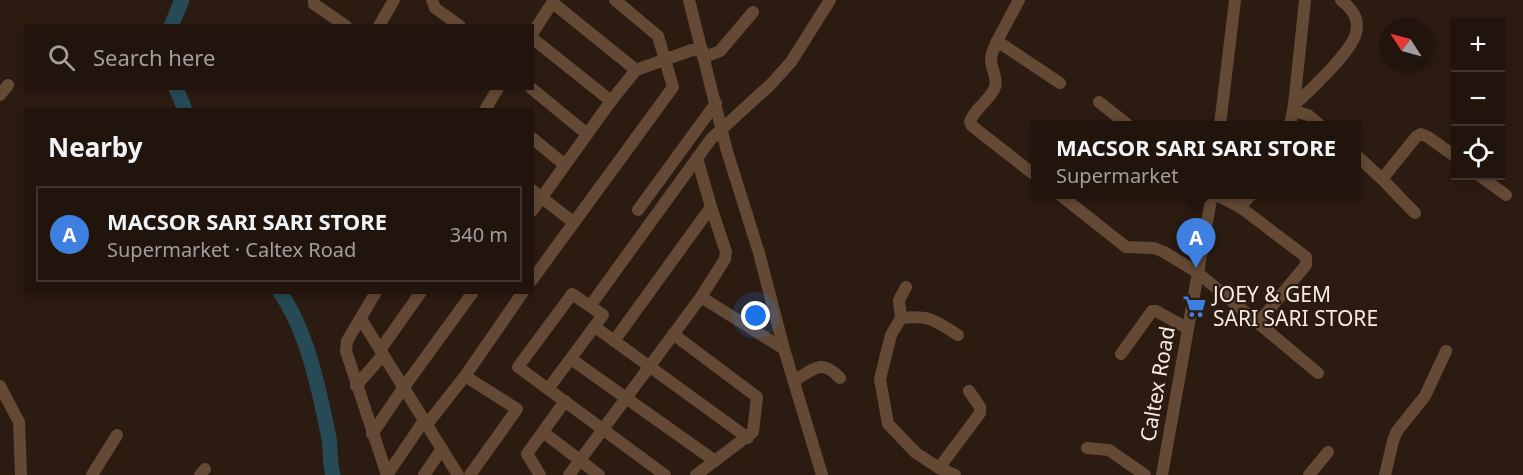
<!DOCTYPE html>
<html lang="en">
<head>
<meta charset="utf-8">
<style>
	:root { --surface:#21140d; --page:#291d16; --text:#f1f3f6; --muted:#a29e9d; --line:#3e332e; --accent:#d93025 }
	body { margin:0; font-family:"Noto Sans",sans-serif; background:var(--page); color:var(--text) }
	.controls { position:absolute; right:18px; top:18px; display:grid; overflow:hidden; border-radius:0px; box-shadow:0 3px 9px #0003 }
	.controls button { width:54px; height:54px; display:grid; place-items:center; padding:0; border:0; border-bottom:2px solid var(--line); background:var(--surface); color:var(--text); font:30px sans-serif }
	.compass { position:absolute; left:1379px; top:18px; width:54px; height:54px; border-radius:50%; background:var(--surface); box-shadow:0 3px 9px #0003; rotate:306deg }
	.you { position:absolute; left:756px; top:316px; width:21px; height:21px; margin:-15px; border:4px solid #fff; border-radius:50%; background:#1a73e8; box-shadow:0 0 0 9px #1a73e833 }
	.badge { display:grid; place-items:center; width:39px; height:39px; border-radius:50%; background:var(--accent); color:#fff; font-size:20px; font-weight:700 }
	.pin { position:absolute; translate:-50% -50px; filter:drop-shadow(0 2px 3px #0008) }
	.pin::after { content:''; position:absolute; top:32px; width:21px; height:18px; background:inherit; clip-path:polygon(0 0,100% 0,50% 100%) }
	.popup { position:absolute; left:1031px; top:121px; width:330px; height:78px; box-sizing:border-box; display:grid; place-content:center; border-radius:0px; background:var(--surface); filter:drop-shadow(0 2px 4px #0005); font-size:20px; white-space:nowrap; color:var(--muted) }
	.popup b { font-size:22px; color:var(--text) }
	.popup::after { content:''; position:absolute; left:50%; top:100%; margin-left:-12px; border:12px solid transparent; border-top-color:var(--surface) }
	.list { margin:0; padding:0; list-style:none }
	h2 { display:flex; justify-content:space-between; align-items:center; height:78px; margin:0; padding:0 24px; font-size:26px }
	h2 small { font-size:20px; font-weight:400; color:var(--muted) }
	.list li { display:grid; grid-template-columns:39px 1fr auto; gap:18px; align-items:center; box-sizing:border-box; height:96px; margin:0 12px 12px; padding:0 12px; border:2px solid var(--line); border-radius:0px }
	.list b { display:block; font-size:22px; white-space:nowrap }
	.list p { margin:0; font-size:20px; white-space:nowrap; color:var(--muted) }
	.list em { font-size:20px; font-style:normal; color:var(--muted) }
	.icon { flex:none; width:33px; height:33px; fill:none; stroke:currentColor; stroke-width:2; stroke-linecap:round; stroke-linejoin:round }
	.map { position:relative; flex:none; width:1523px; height:475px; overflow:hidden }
	.search { position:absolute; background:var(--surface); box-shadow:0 3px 9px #0003; left:24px; top:24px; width:510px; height:66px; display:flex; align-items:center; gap:15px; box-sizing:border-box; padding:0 21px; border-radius:0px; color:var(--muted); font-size:22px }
	.panel { position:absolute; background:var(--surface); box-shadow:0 3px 9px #0003; left:24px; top:108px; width:510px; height:186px; border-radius:0px }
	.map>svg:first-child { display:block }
</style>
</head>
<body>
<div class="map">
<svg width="1523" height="475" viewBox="0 0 1523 475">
	<rect width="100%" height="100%" fill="#2c1b11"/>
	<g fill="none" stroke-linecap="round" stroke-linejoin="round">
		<g stroke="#264b57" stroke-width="15">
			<polyline points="171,26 182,0"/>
			<polyline points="176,88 185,110"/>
			<path d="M280,292C308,333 319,390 329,438C331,451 329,463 333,475"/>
		</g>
		<g stroke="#644a35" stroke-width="12">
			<polyline points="314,0 314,4 346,26"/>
			<polyline points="432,0 435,8 460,26"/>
			<polyline points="689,0 727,151 759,253 784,349 822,475"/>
			<polyline points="1019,0 997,41 1060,83"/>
			<polyline points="553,3 636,70"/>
			<polyline points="379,26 394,0"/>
			<polyline points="532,34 554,0"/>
			<polyline points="532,38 611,101"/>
			<path d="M997,41C995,47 991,53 991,59C991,69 998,77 995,87C990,101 974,108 970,122L972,126L1036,176"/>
			<polyline points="705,57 720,51 753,12"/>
			<polyline points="531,88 587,134"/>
			<polyline points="0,95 8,85"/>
			<polyline points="1099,102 1128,125"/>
			<path d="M1294,105C1310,91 1352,51 1356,33C1360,18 1351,8 1341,0"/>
			<polyline points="485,110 498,88"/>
			<polyline points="1294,111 1308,115 1320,125"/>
			<polyline points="1220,125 1235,0"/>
			<polyline points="1290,125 1294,105 1305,0"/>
			<polyline points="532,138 565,165"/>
			<polyline points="1356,155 1382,179 1415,213"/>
			<polyline points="1480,176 1506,195"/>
			<polyline points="1382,179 1416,137 1421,134 1428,137 1456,157"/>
			<polyline points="532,190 573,222"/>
			<polyline points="1059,194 1126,247 1154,248 1164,252 1197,272 1318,373"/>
			<polyline points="1214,194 1240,207 1306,257 1306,265 1258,323"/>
			<polyline points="1240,207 1252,194"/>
			<polyline points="638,210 716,103"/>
			<polyline points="532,211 611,101 636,70 692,50 703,51"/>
			<polyline points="532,280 673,87 658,36 615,0"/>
			<polyline points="906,287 899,300 901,318 891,335 880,379 888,424 916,453 939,468 955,475"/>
			<polyline points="376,292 347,341 346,351 387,475"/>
			<polyline points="701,297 784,349"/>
			<polyline points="590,306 711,139 771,84 791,62 830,0"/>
			<path d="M901,318C930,315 934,320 958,335"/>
			<polyline points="361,319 458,475"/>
			<polyline points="595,327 748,438"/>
			<polyline points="673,334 757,397 753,432 696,475"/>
			<polyline points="614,341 711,207"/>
			<polyline points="380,350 421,292"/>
			<polyline points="1121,354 1152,311 1156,311 1187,328"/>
			<polyline points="571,359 715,461"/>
			<polyline points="465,376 517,409 470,475"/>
			<path d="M794,381C814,369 821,358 840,378"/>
			<polyline points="0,386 19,422 21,475"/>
			<polyline points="356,386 383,355"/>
			<polyline points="548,389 603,315 572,294 518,367 665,475"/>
			<polyline points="428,423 465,376 523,292"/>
			<polyline points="543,432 599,475"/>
			<polyline points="372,434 404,387 473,292"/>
			<polyline points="1087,448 1109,450 1145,475"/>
			<polyline points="939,468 980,413 980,407 969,391"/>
			<polyline points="92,475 117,435"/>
			<polyline points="200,475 205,469"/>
			<polyline points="387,475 425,419"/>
			<polyline points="424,475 442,449"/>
			<polyline points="540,475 527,454 565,401"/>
			<polyline points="569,475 701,297 725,259 726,252 711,207 697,158"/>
			<polyline points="1162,475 1212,194"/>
			<polyline points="1309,475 1328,452"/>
			<polyline points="1385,475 1393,441 1397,431 1425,396 1446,351"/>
		</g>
	</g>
	<defs>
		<symbol id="supermarket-bare" viewBox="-9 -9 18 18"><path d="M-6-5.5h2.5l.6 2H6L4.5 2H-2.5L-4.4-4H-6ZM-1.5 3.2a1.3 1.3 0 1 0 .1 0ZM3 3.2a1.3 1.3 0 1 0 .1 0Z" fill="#3f7fe0" stroke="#2c1b11" stroke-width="2.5" paint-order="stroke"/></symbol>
	</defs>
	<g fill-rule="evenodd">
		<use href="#supermarket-bare" x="1178" y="290" width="33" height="33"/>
	</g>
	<g text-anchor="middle" stroke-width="4.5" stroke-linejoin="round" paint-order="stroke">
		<g font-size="21" fill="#f6eae3" stroke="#2c1b11" text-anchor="start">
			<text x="1213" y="302">JOEY &amp; GEM<tspan x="1213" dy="24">SARI SARI STORE</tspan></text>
		</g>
		<g font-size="21" fill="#f6eae3" stroke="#2c1b11">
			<text transform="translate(1158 384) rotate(-80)" y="7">Caltex Road</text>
		</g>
	</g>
</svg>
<div class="controls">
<button>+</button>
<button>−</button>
<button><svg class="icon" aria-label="locate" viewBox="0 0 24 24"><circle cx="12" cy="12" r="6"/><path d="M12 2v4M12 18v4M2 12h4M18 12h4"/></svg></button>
</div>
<svg class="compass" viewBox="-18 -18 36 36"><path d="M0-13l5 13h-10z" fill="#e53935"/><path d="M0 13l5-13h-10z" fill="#a29e9d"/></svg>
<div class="you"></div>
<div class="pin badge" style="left:1196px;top:268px;background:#3f7fe0">A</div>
<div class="popup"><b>MACSOR SARI SARI STORE</b>Supermarket</div>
<div class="search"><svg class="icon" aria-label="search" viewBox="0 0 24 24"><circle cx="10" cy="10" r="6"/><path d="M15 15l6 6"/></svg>Search here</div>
<section class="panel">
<h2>Nearby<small></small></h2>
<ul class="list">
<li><span class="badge" style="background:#3f7fe0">A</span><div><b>MACSOR SARI SARI STORE</b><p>Supermarket · Caltex Road</p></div><em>340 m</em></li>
</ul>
</section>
</div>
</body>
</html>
